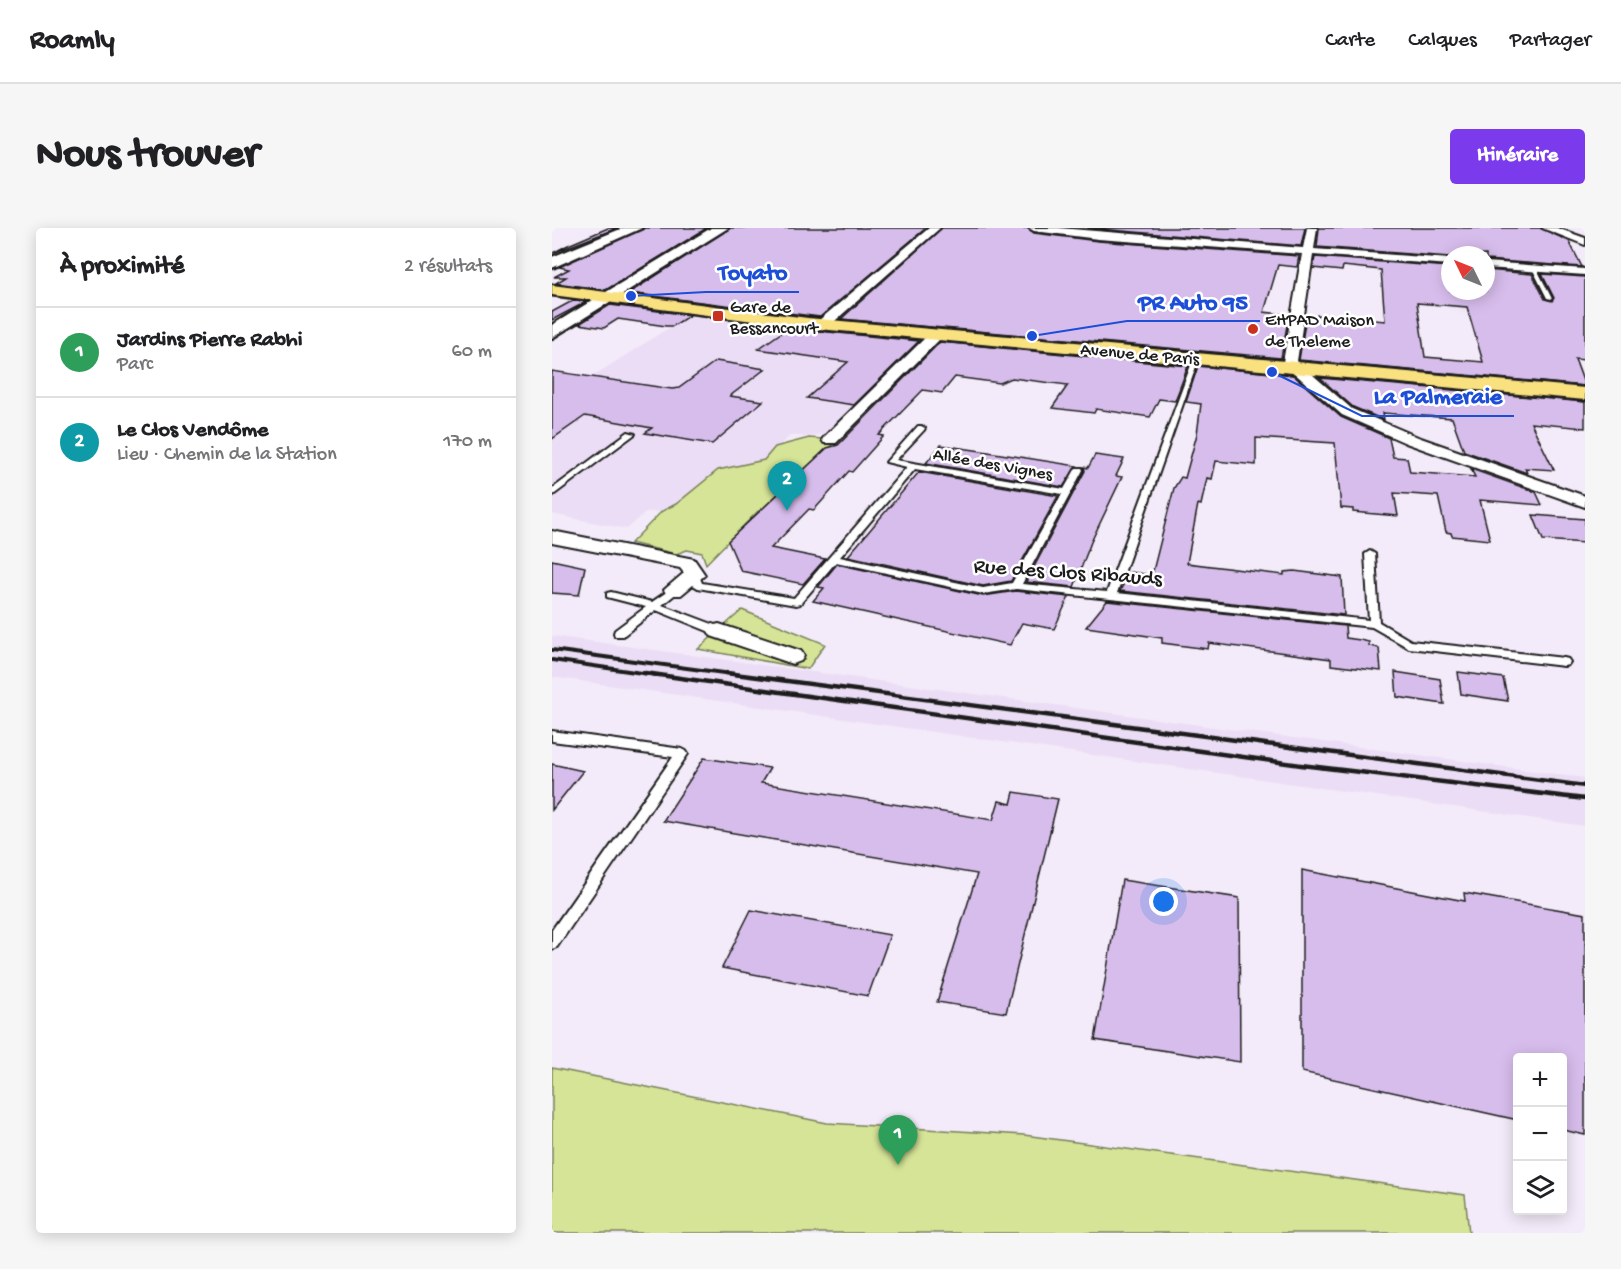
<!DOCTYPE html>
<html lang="fr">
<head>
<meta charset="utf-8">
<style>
	:root { --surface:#fff; --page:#f6f6f6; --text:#202124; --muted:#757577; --line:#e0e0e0; --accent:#7c3aed }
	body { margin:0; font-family:"Gochi Hand",sans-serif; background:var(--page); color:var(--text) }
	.controls { position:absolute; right:18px; bottom:18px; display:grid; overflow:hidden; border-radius:6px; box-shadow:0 3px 15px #0003 }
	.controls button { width:54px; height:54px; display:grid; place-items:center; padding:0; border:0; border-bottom:2px solid var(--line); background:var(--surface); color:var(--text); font:30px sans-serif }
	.compass { position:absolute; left:889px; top:18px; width:54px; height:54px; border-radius:50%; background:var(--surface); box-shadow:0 3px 15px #0003; rotate:313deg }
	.you { position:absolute; left:612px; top:674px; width:21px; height:21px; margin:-15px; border:4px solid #fff; border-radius:50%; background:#1a73e8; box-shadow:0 0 0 9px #1a73e833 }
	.badge { display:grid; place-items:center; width:39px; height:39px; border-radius:50%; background:var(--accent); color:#fff; font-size:20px; font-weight:700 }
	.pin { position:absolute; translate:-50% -50px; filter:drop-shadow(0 2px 3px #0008) }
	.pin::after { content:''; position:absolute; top:32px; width:21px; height:18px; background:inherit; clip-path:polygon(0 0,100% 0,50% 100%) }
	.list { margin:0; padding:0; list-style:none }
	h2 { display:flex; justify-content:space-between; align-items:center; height:78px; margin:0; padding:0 24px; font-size:26px }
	h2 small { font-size:20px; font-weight:400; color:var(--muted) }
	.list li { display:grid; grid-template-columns:39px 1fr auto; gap:18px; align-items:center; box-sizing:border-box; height:90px; padding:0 24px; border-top:2px solid var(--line) }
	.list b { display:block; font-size:22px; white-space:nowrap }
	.list p { margin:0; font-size:20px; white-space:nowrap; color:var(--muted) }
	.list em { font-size:20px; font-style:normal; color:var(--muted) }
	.icon { flex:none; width:33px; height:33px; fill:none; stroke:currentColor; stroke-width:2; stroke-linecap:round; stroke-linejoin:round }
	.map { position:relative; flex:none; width:1033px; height:1005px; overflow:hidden; border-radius:6px }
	header { display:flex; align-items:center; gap:36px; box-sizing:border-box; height:84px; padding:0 30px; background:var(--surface); border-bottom:2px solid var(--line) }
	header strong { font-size:28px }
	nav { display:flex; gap:33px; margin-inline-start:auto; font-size:21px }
	.intro { display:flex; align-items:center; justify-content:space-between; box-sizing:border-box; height:144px; padding:0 36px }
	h1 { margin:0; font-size:42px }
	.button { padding:15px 27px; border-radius:6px; background:var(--accent); color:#fff; font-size:21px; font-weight:700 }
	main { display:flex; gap:36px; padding:0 36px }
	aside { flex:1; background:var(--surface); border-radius:6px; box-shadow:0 3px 15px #0003 }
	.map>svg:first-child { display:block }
</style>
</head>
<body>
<header>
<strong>Roamly</strong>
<nav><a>Carte</a><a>Calques</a><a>Partager</a></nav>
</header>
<div class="intro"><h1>Nous trouver</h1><a class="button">Itinéraire</a></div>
<main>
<aside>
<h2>À proximité<small>2 résultats</small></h2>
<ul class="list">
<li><span class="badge" style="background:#2e9e5b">1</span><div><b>Jardins Pierre Rabhi</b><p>Parc</p></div><em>60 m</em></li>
<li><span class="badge" style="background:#0f9aa8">2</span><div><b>Le Clos Vendôme</b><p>Lieu · Chemin de la Station</p></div><em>170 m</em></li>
</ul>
</aside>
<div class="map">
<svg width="1033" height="1005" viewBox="0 0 1033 1005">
	<rect width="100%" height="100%" fill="#f3ebf9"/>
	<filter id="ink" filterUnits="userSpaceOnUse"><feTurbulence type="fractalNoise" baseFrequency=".0167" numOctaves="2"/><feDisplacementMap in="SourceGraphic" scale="12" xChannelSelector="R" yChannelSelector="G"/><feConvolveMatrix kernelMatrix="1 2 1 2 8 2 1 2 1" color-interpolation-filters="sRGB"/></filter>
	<g filter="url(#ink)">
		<g fill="#ebddf5">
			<polygon points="137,87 359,111 365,115 275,205 255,209 239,207 212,232 166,242 124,276 110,283 94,284 75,301 0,286 0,174"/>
			<polygon points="0,408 1033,550 1033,598 0,449"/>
		</g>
		<g fill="#d5e497" stroke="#78805a" stroke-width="1.5">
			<polygon points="257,210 286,212 237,255 211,284 206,283 154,336 150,325 135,322 124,326 79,315 110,283 124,276 166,242 212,232 223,219"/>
			<polygon points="190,382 273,416 256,441 146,421"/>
			<polygon points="0,840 275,895 472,907 913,967 917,1005 0,1005"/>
		</g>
		<g fill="#d7bdec" stroke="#1c1c1c" stroke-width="1.5" fill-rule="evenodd">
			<polygon points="56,0 65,0 1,25 14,18"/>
			<polygon points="92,0 155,0 54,62 4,55 14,49 2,49 17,41 7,39"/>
			<polygon points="178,0 374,0 268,89 77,65"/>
			<polygon points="390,0 475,0 482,5 546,13 747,28 745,39 726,37 712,84 737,87 729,130 289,91"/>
			<polygon points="535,0 753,0 749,18"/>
			<polygon points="767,0 988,0 1017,13 1030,39 934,32 934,27 898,29 765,19"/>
			<path d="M763,29L898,39V63H934V42L980,46L993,71L1000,73L1002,70L990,46L1033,49V132L1023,131L1033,158L747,132L754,89L764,90L765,87L833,93L829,42L791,38L790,43L761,40ZM865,75L915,79L931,134L873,129Z"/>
			<polygon points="22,72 34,74 0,92 0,84"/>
			<polygon points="58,77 138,87 121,98 114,98 66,91 52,100 27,96"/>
			<polygon points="236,100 256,102 367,113 302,177 255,170 296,134 206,121"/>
			<polygon points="388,114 636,138 623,173 607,171 598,189 544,181 542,185 500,180 516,157 460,150 448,155 403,149 390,165 371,162 327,207 332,208 300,244 297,243 262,282 257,281 219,320 273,331 251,356 189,343 176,313 275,220 286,217"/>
			<polygon points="164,133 213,141 178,168 211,173 160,216 93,205 100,200 33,188 0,211 0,143 120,161 127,160"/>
			<polygon points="646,138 741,147 789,189 837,210 841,229 855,230 858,244 923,249 919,241 984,264 990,277 928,272 938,312 900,308 899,305 894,304 886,268 842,265 846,288 801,284 801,281 789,280 783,215 704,210 704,237 664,233 660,251 655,250 649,277 646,276 635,335 732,347 732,344 742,343 790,349 792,387 568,363 578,344 600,347 622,260 629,249 633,250 645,206 649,176 634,174"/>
			<polygon points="768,150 1033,174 1033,200 979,195 1002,242 973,240 975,245 912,223 900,190 831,185 832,192 801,179"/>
			<polygon points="389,217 436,224 525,238 511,259 374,235"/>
			<polygon points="543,227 572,231 564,248 570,249 539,314 522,359 474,354 533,243 532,239 536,240"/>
			<polygon points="367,244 506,268 459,353 431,358 296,328"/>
			<polygon points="981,287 1033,291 1033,315 991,312"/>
			<polygon points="0,332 33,339 27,367 0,365"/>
			<polygon points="285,336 431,368 464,363 517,369 502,401 470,395 458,417 261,373 272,360 266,359"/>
			<polygon points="555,373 793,398 794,410 808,412 817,414 817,418 827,420 829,443 779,437 779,431 657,415 656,421 610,415 610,410 534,399"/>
			<polygon points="843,444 888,451 892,476 845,469"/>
			<polygon points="906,444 951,450 956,473 909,466"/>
			<polygon points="152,530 218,540 209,555 441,592 447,573 459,576 462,564 506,571 454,785 385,774 425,646 111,593"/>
			<polygon points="0,536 31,543 0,582"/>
			<polygon points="750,642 913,673 912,665 1033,686 1033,907 1011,902 1011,830 966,830 966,892 750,844"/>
			<polygon points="570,652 687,670 688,834 543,812"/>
			<polygon points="199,682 338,707 316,768 170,740"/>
		</g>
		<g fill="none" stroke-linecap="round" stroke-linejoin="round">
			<defs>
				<g id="lane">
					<polygon points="980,40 985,41 1000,71 995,70"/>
					<path d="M642,129L647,130L565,365L817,392L813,326L818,323L823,326L827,394L859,413L1012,430L1016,431L1018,434L1016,437L1012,438L857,420L820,399L464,361L431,366L284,334L248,376L244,377L146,360L141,357L138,347L143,344L146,345L150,355L242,370L355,239L334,234L366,198H369L373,200L372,202L344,232L512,261L524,240H530L531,242L470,356L555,364ZM363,241L510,266L460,355L431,360L288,329Z"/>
					<polygon points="76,204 83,206 0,268 0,261"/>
					<polygon points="122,359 127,362 126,364 110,377 171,400 172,403 171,406 163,406 104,382 71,408 63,408 62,405 63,402 94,379 55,369 55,365 59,364 100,374"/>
					<polygon points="0,503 130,521 134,523 136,526 5,719 0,721 0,702 121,529 0,513"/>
				</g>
				<g id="street">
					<polygon points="377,0 388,0 276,99 266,99 266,93"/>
					<polygon points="477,0 507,0 751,20 755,0 765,0 762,21 898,31 898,37 761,27 745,133 800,181 866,209 1033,268 1033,279 854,215 790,187 733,137 731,134 750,26 546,11 482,3"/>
					<polygon points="990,0 1005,0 1033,10 1033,17"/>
					<polygon points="934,34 1033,41 1033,47 934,40"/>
					<polygon points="384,103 391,107 389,110 284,215 272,215 270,212 272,209 379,104"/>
					<polygon points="0,303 142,331 153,347 129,367 115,367 112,362 132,345 128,340 0,315"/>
					<polygon points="167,396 249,423 252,428 249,433 241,436 159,408 156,403 159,398"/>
				</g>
				<g id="secondary">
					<polygon points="71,0 90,0 0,40 0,29"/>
					<polygon points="159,0 176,0 0,110 0,97"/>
				</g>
				<polygon id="primary" points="0,57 256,90 1033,160 1033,172 256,100 0,67"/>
			</defs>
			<use href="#lane" stroke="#1c1c1c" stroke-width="4"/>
			<use href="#street" stroke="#1c1c1c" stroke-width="4"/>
			<use href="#secondary" stroke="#1c1c1c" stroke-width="5"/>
			<use href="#primary" stroke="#1c1c1c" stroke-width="5"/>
			<use href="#lane" fill="#fff" fill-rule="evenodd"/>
			<use href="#street" fill="#fff" fill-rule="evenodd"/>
			<use href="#secondary" fill="#fff" fill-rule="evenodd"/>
			<use href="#primary" fill="#fae180" fill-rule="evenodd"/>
			<g stroke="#1c1c1c" stroke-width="4">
				<polyline points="0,422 187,447"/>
				<polyline points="0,432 104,447"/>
			</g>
			<g stroke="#1c1c1c" stroke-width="4.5">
				<polyline points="93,445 749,537 1033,571"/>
				<polyline points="175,445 1033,558"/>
			</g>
		</g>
	</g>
	<g fill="#c8321e" stroke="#fff" stroke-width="2">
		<rect x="160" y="82" width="12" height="12" rx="3"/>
		<circle cx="701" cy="101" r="6"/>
	</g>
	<g text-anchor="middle" stroke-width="5" stroke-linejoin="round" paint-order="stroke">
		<g font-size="18" fill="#1c1c1c" stroke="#fff" text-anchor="start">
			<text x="178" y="84">Gare de<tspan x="178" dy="21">Bessancourt</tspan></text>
			<text x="713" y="97">EHPAD Maison<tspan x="713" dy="21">de Theleme</tspan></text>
		</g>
		<g font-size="18" fill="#1c1c1c" stroke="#fff">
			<text transform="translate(588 125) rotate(5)" y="6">Avenue de Paris</text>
			<text transform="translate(441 235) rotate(10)" y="6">Allée des Vignes</text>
		</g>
		<g font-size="22" fill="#1c1c1c" stroke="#fff">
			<text transform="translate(516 342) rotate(4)" y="8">Rue des Clos Ribauds</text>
		</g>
	</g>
	<path fill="none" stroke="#1d4ed8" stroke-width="2" d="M79 68L154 64H247M480 108L575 93H708M720 144L810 188H962"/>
	<g fill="#1d4ed8" stroke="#fff" stroke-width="2">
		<circle cx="79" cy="68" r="6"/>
		<circle cx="480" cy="108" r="6"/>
		<circle cx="720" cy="144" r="6"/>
	</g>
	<g font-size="24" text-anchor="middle" font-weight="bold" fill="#1d4ed8" stroke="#fff" stroke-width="5" stroke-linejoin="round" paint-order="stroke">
		<text x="201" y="51">Toyato</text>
		<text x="641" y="81">PR Auto 95</text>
		<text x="886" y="175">La Palmeraie</text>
	</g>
</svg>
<div class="controls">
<button>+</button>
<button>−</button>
<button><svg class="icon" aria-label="layers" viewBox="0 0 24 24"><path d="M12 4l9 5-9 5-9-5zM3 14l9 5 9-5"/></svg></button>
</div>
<svg class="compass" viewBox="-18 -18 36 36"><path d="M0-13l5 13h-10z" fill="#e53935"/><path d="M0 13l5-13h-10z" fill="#757577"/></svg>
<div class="you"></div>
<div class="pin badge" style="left:346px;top:937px;background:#2e9e5b">1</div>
<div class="pin badge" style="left:235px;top:283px;background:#0f9aa8">2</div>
</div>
</main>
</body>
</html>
